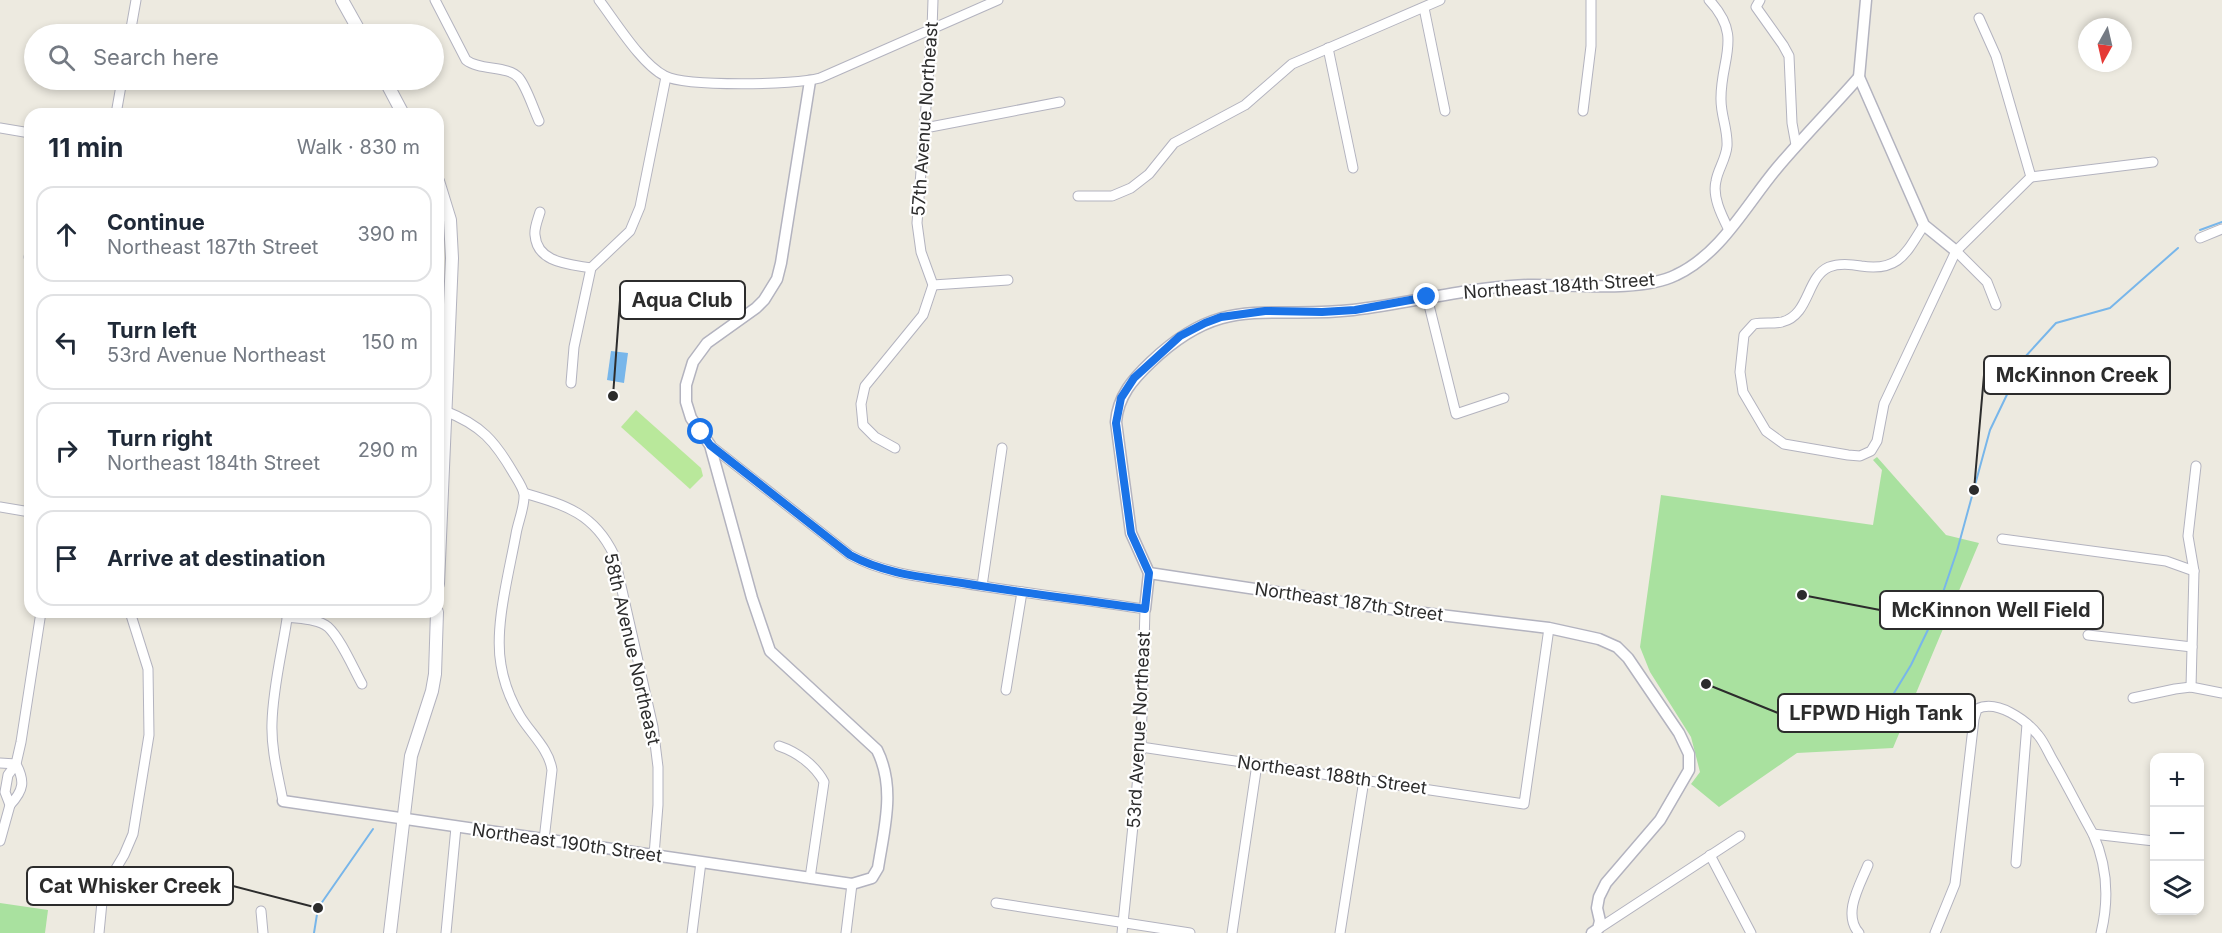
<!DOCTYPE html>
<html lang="en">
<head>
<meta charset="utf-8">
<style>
	:root { --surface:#fff; --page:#f2f2f3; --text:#1f2937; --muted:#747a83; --line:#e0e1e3 }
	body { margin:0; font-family:Inter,sans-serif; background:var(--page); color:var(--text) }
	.controls { position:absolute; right:18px; bottom:18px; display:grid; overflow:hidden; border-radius:12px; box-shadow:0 3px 9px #0003 }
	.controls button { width:54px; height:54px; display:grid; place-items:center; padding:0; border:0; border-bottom:2px solid var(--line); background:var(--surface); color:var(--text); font:30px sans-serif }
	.compass { position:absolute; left:2078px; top:18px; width:54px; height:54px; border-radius:50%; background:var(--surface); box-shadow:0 3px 9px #0003; rotate:188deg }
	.stop { position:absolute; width:18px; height:18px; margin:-14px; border:4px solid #1a73e8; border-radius:50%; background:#fff }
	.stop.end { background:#1a73e8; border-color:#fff; box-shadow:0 2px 6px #0008 }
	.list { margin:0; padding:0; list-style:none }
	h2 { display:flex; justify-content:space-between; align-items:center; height:78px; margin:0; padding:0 24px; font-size:26px }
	h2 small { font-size:20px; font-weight:400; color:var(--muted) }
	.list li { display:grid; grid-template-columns:39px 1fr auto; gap:18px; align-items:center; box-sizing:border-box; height:96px; margin:0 12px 12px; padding:0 12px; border:2px solid var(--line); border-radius:18px }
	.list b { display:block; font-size:22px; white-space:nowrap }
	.list p { margin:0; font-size:20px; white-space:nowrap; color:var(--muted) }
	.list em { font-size:20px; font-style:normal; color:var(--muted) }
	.icon { flex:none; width:33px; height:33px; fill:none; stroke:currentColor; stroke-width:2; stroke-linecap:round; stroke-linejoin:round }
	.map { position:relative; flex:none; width:2222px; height:933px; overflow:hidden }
	.search { position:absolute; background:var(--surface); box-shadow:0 3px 9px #0003; left:24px; top:24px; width:420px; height:66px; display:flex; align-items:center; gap:15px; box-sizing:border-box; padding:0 21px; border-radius:33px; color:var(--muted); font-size:22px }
	.panel { position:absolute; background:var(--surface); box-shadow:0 3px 9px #0003; left:24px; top:108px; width:420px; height:510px; border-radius:18px }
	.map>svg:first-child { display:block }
</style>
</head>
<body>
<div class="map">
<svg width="2222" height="933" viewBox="0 0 2222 933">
	<rect width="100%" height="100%" fill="#edeae0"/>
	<g fill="#a9e19f">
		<polygon points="1877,457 1946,535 1979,543 1893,748 1797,753 1719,807 1691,784 1700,772 1691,737 1650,672 1640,647 1661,495 1873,525 1882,470 1873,460"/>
		<polygon points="0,903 48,910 45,933 0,933"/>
	</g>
	<polygon fill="#b9e89b" points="636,410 701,468 703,476 690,489 621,427"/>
	<polygon fill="#78b6ea" points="611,351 628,353 624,383 607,380"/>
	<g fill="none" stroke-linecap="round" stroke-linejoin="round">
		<g stroke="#78b6ea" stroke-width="2">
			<polyline points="2200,230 2222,222"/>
			<polyline points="1871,731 1911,665 1936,613 1957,551 1990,430 2025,357 2056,323 2110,308 2178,248"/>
			<polyline points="314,933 318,908 373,829"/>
		</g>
		<defs>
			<g id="minor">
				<path d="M435,0L466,60C480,71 508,65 519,78C527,88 533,108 539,121"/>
				<path d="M599,0C615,21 642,65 665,76C687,87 795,85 820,78L998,0"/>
				<path d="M1709,0C1744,37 1720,59 1721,100C1721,116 1728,130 1727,146C1726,159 1718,169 1716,181C1712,197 1722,216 1729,230"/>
				<polyline points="1760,0 1756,7 1783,45 1789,56 1792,123 1796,145"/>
				<polyline points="1424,8 1445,111"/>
				<polyline points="1979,18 1996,56 2031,177 2153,162"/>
				<polyline points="130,34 136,0"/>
				<polyline points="1328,48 1353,168"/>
				<polyline points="1583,111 1591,46 1591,0"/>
				<polyline points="116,114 122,80"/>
				<polyline points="0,128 30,133"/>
				<polyline points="925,128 1060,102"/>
				<polyline points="1078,196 1112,196 1131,188 1149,174 1174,143 1245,105 1292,64 1440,0"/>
				<path d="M540,212C538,219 534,228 535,235C537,263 569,264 591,268"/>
				<path d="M1924,225C1906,253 1899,272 1861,266C1850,264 1839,263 1829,267C1806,277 1810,315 1782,322C1773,324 1763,322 1754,324L1744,335L1740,372L1743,392L1766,431L1784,444L1848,455L1860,456L1871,451L1877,441L1884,404L1956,251L2031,177"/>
				<polyline points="2200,238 2222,229"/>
				<polyline points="1956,251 1987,282 1996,305"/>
				<polyline points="29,257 30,257"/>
				<polyline points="933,285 1008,280"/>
				<polyline points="1427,297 1456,414 1504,398"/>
				<polyline points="571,383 574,347 591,268 630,231 640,207 666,77"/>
				<path d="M445,411C481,425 495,441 514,474C517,479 523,488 524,494C525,506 518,522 516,534C509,573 494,627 501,665C504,683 511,701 520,716C531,734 549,749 552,770L544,840"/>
				<path d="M710,445L850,555C885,574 923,577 962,583C1023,593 1084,600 1145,609L1141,747L1122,933"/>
				<polyline points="895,448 875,437 863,425 861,404 865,386 923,315 933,285 921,252 917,223 932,29 933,0"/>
				<path d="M524,493C565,505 594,513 614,555L653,727L658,767V805L654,855"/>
				<polyline points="0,507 30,512"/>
				<polyline points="2002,539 2166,561 2194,571"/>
				<polyline points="982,586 1002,448"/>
				<path d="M287,617C300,619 318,619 328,627C341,639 353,668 362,684"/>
				<polyline points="2088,635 2192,647"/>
				<polyline points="2191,687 2194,571 2188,536 2196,466"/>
				<polyline points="1006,690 1022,592"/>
				<polyline points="2133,698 2175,689 2191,687 2222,693"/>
				<path d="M779,746C797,752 815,765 824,782L810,878"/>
				<polyline points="1141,747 1524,804 1549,628"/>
				<polyline points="0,763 16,764"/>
				<path d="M16,764C25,781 24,790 10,805L5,792L8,775L16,764L21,742L41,612"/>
				<path d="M283,801C278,775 271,749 272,723C273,685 283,649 288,612"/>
				<polyline points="2093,834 2154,841"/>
				<polyline points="0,841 10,805"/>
				<polyline points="1710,855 1751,933"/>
				<polyline points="2016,863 2027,724"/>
				<polyline points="996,903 1190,933"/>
				<polyline points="261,911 263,933"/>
				<polyline points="1598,929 1740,836"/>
				<polyline points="99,933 102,902 108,882 124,855 133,834 149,735 148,669 130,612"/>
				<polyline points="446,933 456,827"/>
				<polyline points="692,933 701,862"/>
				<polyline points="846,933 852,884"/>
				<polyline points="1232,933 1257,764"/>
				<polyline points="1340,933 1364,780"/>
				<path d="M1859,933C1842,914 1860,885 1868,865"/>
				<path d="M1935,933L1955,884L1974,719L1977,709C1997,699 2026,720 2038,735C2045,743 2049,755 2055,764C2068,787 2080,811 2093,834C2107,865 2109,900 2101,933"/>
			</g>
			<g id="tertiary">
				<polyline points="1866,0 1859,77 1924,225 1956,251"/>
				<polyline points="1149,573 1382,608 1549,628 1599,639 1617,647 1628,658 1679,733 1689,754 1689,770 1660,820 1606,883 1599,897 1597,908 1600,921 1598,929 1592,933"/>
				<path d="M1145,609L1149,573L1131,533L1116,422C1118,396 1133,379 1151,362C1224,292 1266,320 1353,310C1412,303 1469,287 1528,285C1569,284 1640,293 1676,275C1721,254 1746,205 1777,168C1803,137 1832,108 1859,77"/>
				<path d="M283,801L852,884L872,878L878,868C884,829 896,788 877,750L770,651L752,598L710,445L691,418L686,402V385L693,362L707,343L756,308L764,300L777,279L781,263L810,81"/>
			</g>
			<g id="secondary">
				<polyline points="342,0 361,34"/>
				<polyline points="385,80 403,114"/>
				<polyline points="438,181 450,220 452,258 438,584"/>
				<polyline points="390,933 411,756 432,691 435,674 437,612"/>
			</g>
		</defs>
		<use href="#minor" stroke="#b3b3bf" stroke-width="11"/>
		<use href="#tertiary" stroke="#b3b3bf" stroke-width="13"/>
		<use href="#secondary" stroke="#b3b3bf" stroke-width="14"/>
		<use href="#minor" stroke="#fff" stroke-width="9"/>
		<use href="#tertiary" stroke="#fff" stroke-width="10"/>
		<use href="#secondary" stroke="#fff" stroke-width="12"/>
	</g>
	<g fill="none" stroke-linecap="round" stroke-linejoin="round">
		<path stroke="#1a73e8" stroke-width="8" d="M701,432L710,445L850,555C885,574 923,577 962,583C1022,593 1084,600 1145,609L1149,573L1131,533L1116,423L1121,398L1134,378L1180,336L1205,323L1221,317L1265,311L1322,312L1355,310L1427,297"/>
	</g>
	<g text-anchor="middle" stroke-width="4.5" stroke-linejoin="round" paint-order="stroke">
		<g font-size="18" fill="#2c2c2c" stroke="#fff">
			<text transform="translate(925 119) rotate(-86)" y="6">57th Avenue Northeast</text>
			<text transform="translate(1559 286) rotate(-4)" y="6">Northeast 184th Street</text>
			<text transform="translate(1349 602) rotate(8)" y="6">Northeast 187th Street</text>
			<text transform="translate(632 649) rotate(77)" y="6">58th Avenue Northeast</text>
			<text transform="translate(1139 730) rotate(-87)" y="6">53rd Avenue Northeast</text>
			<text transform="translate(1332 775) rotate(8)" y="6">Northeast 188th Street</text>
			<text transform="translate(567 843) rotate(8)" y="6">Northeast 190th Street</text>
		</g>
	</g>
	<path fill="none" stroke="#2c2c2c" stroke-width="2" d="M613 396L620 300M1974 490L1984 375M1802 595L1880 610M1706 684L1778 713M318 908L233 886"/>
	<g fill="#2c2c2c" stroke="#fff" stroke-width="2">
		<circle cx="613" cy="396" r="6"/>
		<circle cx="1974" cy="490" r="6"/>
		<circle cx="1802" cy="595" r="6"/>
		<circle cx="1706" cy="684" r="6"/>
		<circle cx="318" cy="908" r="6"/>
	</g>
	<g fill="#fff" stroke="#2c2c2c" stroke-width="2">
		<rect x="620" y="281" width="125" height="38" rx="6"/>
		<rect x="1984" y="356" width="186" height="38" rx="6"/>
		<rect x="1880" y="591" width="223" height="38" rx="6"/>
		<rect x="1778" y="694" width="197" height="38" rx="6"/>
		<rect x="27" y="867" width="206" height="38" rx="6"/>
	</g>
	<g font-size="20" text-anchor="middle" font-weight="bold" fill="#2c2c2c">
		<text x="682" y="307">Aqua Club</text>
		<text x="2077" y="382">McKinnon Creek</text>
		<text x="1991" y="617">McKinnon Well Field</text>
		<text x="1876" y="720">LFPWD High Tank</text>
		<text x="130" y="893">Cat Whisker Creek</text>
	</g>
</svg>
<div class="controls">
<button>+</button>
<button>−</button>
<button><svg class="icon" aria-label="layers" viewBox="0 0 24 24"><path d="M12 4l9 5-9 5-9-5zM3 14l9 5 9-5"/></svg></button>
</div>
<svg class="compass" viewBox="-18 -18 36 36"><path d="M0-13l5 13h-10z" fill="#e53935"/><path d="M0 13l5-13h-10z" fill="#747a83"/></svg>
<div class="stop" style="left:701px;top:432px"></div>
<div class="stop end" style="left:1427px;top:297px"></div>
<div class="search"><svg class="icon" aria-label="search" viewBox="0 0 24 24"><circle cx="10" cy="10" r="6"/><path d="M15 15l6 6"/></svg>Search here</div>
<section class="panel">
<h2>11 min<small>Walk · 830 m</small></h2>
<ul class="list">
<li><svg class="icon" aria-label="ahead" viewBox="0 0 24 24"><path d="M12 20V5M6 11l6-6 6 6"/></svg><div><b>Continue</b><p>Northeast 187th Street</p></div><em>390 m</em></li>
<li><svg class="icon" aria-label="left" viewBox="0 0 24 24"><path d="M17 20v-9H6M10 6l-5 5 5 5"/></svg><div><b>Turn left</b><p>53rd Avenue Northeast</p></div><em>150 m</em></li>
<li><svg class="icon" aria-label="right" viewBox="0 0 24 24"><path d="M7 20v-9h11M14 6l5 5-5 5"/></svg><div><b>Turn right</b><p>Northeast 184th Street</p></div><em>290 m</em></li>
<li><svg class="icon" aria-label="arrive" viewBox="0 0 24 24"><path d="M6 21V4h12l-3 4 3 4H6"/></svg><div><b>Arrive at destination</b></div></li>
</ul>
</section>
</div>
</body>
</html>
